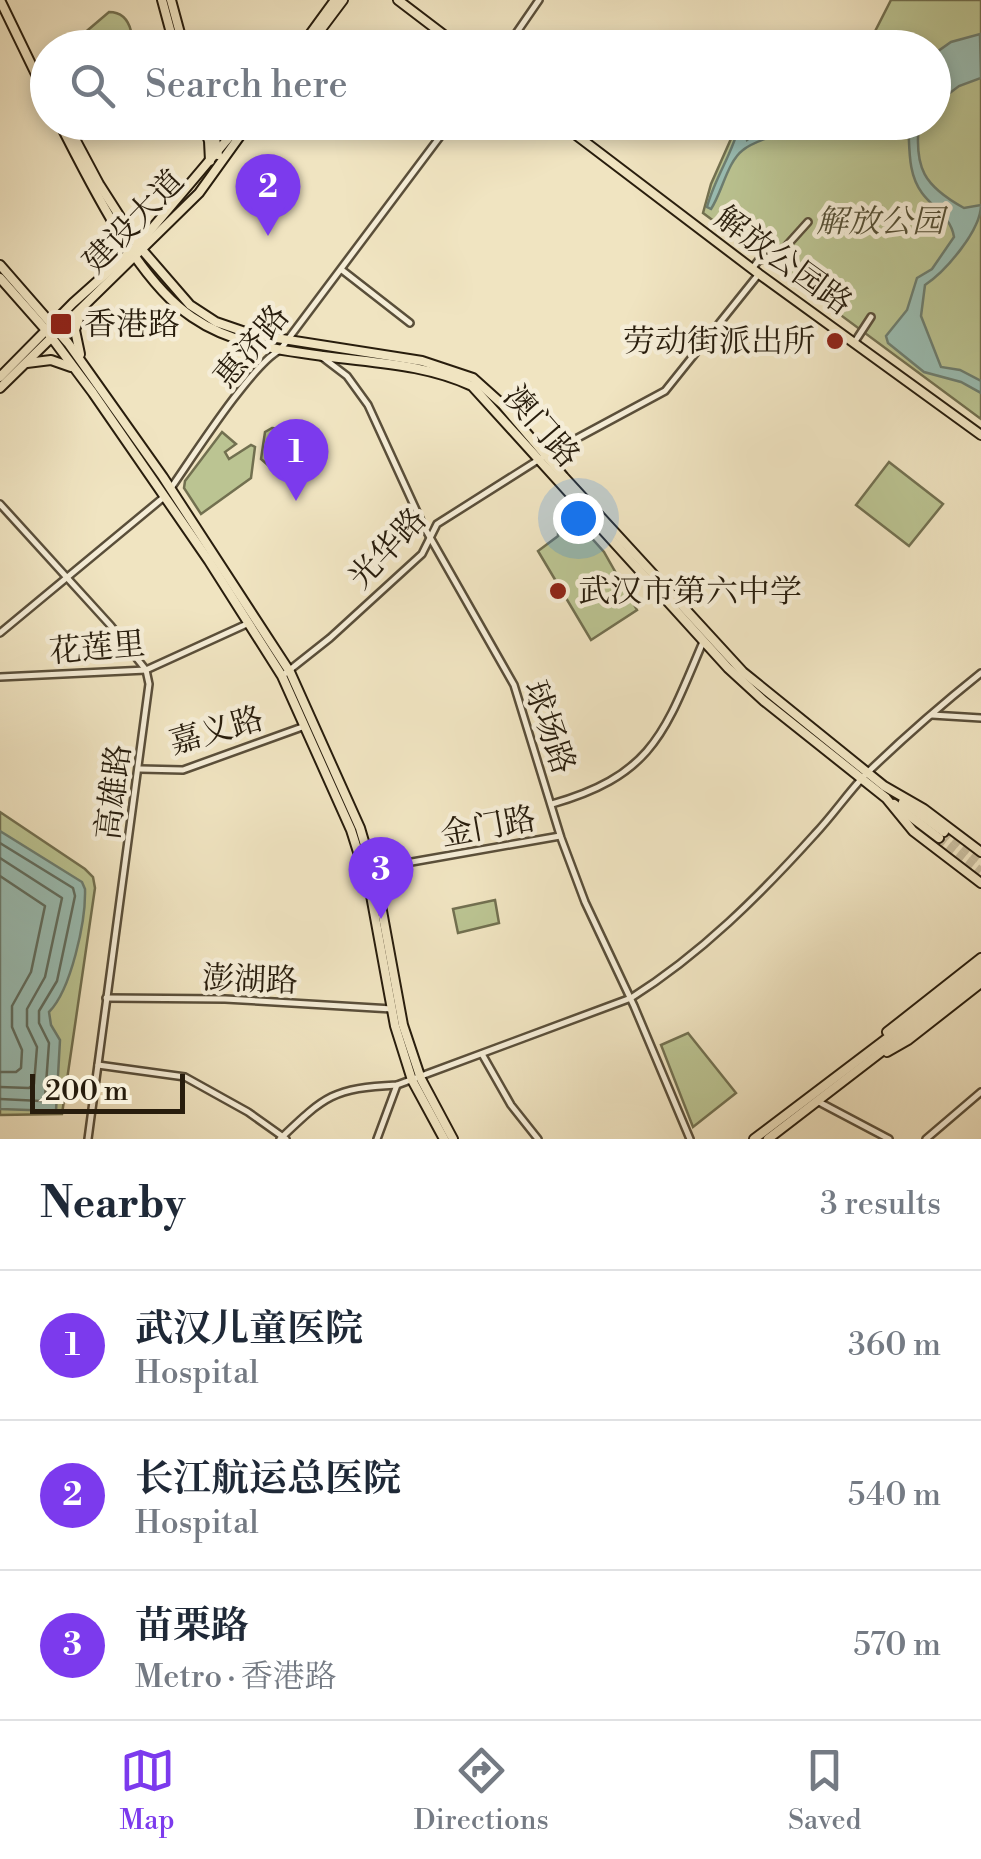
<!DOCTYPE html>
<html lang="en">
<head>
<meta charset="utf-8">
<style>
	:root { --surface:#fff; --page:#f6f6f7; --text:#1f2937; --muted:#747a83; --line:#e0e1e3; --accent:#7c3aed }
	body { margin:0; font-family:"Libre Bodoni","Noto Serif SC",serif; background:var(--page); color:var(--text) }
	.scale { position:absolute; left:30px; bottom:25px; width:155px; box-sizing:border-box; padding-left:10px; border:5px solid #281d0d; border-top:0; font-size:28px; line-height:35px; white-space:nowrap; color:#281d0d; -webkit-text-stroke:8px #f5edd7; paint-order:stroke }
	.you { position:absolute; left:578px; top:518px; width:35px; height:35px; margin:-25px; border:8px solid #fff; border-radius:50%; background:#1a73e8; box-shadow:0 0 0 15px #1a73e833 }
	.badge { display:grid; place-items:center; width:65px; height:65px; border-radius:50%; background:var(--accent); color:#fff; font-size:32px; font-weight:700 }
	.pin { position:absolute; translate:-50% -82px; filter:drop-shadow(0 2px 5px #0008) }
	.pin::after { content:''; position:absolute; top:52px; width:35px; height:30px; background:inherit; clip-path:polygon(0 0,100% 0,50% 100%) }
	.list { margin:0; padding:0; list-style:none }
	h2 { display:flex; justify-content:space-between; align-items:center; height:130px; margin:0; padding:0 40px; font-size:42px }
	h2 small { font-size:32px; font-weight:400; color:var(--muted) }
	.list li { display:grid; grid-template-columns:65px 1fr auto; gap:30px; align-items:center; box-sizing:border-box; height:150px; padding:0 40px; border-top:2px solid var(--line) }
	.list b { display:block; font-size:38px; white-space:nowrap }
	.list p { margin:0; font-size:32px; white-space:nowrap; color:var(--muted) }
	.list em { font-size:32px; font-style:normal; color:var(--muted) }
	.icon { flex:none; width:55px; height:55px; fill:none; stroke:currentColor; stroke-width:2; stroke-linecap:round; stroke-linejoin:round }
	.map { position:relative; flex:none; width:981px; height:1139px; overflow:hidden }
	.search { position:absolute; background:var(--surface); box-shadow:0 5px 15px #0003; left:30px; right:30px; top:30px; height:110px; display:flex; align-items:center; gap:25px; box-sizing:border-box; padding:0 35px; border-radius:55px; color:var(--muted); font-size:38px }
	.sheet { height:580px; background:var(--surface) }
	nav { display:flex; justify-content:space-around; align-items:center; box-sizing:border-box; height:140px; border-top:2px solid var(--line); background:var(--surface); font-size:28px; color:var(--muted) }
	nav a { display:grid; justify-items:center; gap:5px }
	nav .on { color:var(--accent) }
	.map>svg:first-child { display:block }
</style>
</head>
<body>
<div class="map">
<svg width="981" height="1139" viewBox="0 0 981 1139">
	<rect width="100%" height="100%" fill="#f0e4c1"/>
	<filter id="stains"><feTurbulence type="fractalNoise" baseFrequency=".002" numOctaves="4"/><feColorMatrix values="0 0 0 0 .2 0 0 0 0 .09 0 0 0 0 .02 0 0 0 .5 -.17"/></filter>
	<radialGradient id="worn" r=".72"><stop offset=".6" stop-color="#630" stop-opacity="0"/><stop offset="1" stop-color="#630" stop-opacity=".3"/></radialGradient>
	<g fill="#bbc492" stroke="#727050" stroke-width="2.5">
		<polygon points="891,0 981,0 981,419 703,213 711,184 738,123 934,122 934,48 867,47"/>
		<path d="M109,12C121,12 128,19 131,31C118,54 91,48 68,47Z"/>
		<polygon points="272,428 305,431 310,435 310,441 287,457 277,442 267,449 279,462 269,466 261,459 265,432"/>
		<polygon points="222,432 236,444 225,452 229,459 251,445 255,447 251,478 201,514 184,488 185,481"/>
		<polygon points="889,462 943,504 909,546 856,505"/>
		<polygon points="580,525 604,552 637,610 591,640 538,551 558,536 558,531"/>
		<polygon points="0,812 85,869 93,877 95,888 62,1114 0,1115"/>
		<polygon points="495,900 499,923 458,933 453,909"/>
		<polygon points="688,1033 736,1093 693,1127 661,1045"/>
	</g>
	<g fill="#9abeb4" stroke="#6c7e71" stroke-width="2.5">
		<polygon points="980,34 981,78 959,86 934,105 934,54 951,42"/>
		<path d="M777,122L820,123L816,137L797,127C781,135 756,139 743,150C727,162 722,193 711,209L707,207C715,177 733,153 740,123L749,125L744,132L747,140L767,125Z"/>
		<path d="M908,123H919C914,168 924,186 964,208L981,205C981,230 946,271 925,285L921,316L941,367L960,370L981,381V393L961,382L924,372L888,343L886,336L907,310L917,278L932,269L954,237C951,217 933,208 922,193C907,173 910,146 908,123Z"/>
		<path d="M0,831L82,882L85,889C86,921 71,990 49,1012L51,1025L60,1040L56,1111L0,1109Z"/>
	</g>
	<g fill="none" stroke-linecap="round" stroke-linejoin="round">
		<g stroke="#616e60" stroke-width="2.5">
			<polyline points="0,843 73,888 75,896 57,981 39,1011 39,1023 49,1043 45,1098 41,1101 0,1099"/>
			<polyline points="0,858 62,898 45,977 27,1009 27,1026 37,1047 34,1084 29,1088 0,1087"/>
			<polyline points="0,876 45,906 31,972 12,1006 12,1027 22,1050 21,1068 16,1072 0,1072"/>
		</g>
		<g stroke="#c8bc9d" stroke-width="8" stroke-dasharray="8 4" stroke-linecap="butt">
			<polyline points="944,832 981,861"/>
			<polyline points="939,838 981,871"/>
		</g>
		<defs>
			<g id="minor">
				<polyline points="506,48 539,0"/>
				<polyline points="752,269 758,261 781,252 808,222"/>
				<polyline points="342,270 410,323"/>
				<polyline points="854,343 871,317"/>
				<polyline points="322,357 347,376 368,405 423,525 514,685 561,838 585,902 634,1006 690,1139"/>
				<path d="M171,488C192,458 252,364 280,350L451,122"/>
				<polyline points="0,504 111,626 146,670 149,684 88,1139"/>
				<polyline points="0,633 164,497"/>
				<polyline points="282,676 330,638 422,554 437,524 546,455 665,391 758,275"/>
				<polyline points="0,677 146,670 249,623"/>
				<polyline points="932,715 981,718"/>
				<polyline points="140,769 183,770 305,726"/>
				<path d="M552,804C654,775 665,731 703,642"/>
				<polyline points="372,869 560,836"/>
				<polyline points="106,998 225,999 392,1009"/>
				<polyline points="482,1054 511,1105 538,1139"/>
				<polyline points="98,1065 185,1077 248,1112 286,1139"/>
				<polyline points="819,1102 889,1139"/>
				<path d="M280,1139C325,1096 333,1088 397,1085L631,998C701,954 760,895 815,834C833,815 847,794 865,775C902,739 941,705 981,673"/>
				<polyline points="377,1139 397,1085"/>
				<polyline points="926,1139 981,1092"/>
			</g>
			<g id="major">
				<polyline points="0,0 48,99"/>
				<polyline points="162,0 175,48"/>
				<polyline points="171,0 184,48"/>
				<polyline points="398,0 461,48"/>
				<polyline points="300,48 335,0"/>
				<polyline points="307,48 343,0"/>
				<path d="M59,122C90,182 136,279 192,317C231,344 278,350 323,356C374,363 425,364 472,386L728,668L764,701L886,798L913,831L981,883"/>
				<polyline points="66,122 99,184 138,245 190,305 216,322 251,334 422,361 473,378 502,404 564,477 743,672 884,786 924,809 981,852"/>
				<polyline points="202,122 209,141 210,161"/>
				<polyline points="212,122 218,155"/>
				<polyline points="559,122 759,274 981,435"/>
				<polyline points="0,265 68,343 163,477 290,672 360,828 378,889 403,1025 421,1079 453,1139"/>
				<polyline points="0,278 46,330 93,393 209,561 282,676 351,830 370,890 395,1026 412,1080 444,1139"/>
				<polyline points="80,354 75,330 82,310"/>
				<polyline points="27,363 51,360 71,367"/>
				<polyline points="0,377 73,303 138,245 242,122"/>
				<polyline points="0,388 199,193 250,122"/>
				<polyline points="903,802 944,832"/>
				<polyline points="894,804 939,838"/>
				<polyline points="887,1032 981,958"/>
				<polyline points="887,1052 908,1040 981,983"/>
				<polyline points="754,1139 981,967"/>
				<polyline points="768,1139 981,975"/>
			</g>
		</defs>
		<use href="#minor" stroke="#5a4f3a" stroke-width="10"/>
		<use href="#major" stroke="#281d0d" stroke-width="12"/>
		<use href="#minor" stroke="#f5edd7" stroke-width="5"/>
		<use href="#major" stroke="#f0e4c1" stroke-width="8"/>
	</g>
	<g fill="#8f2418" stroke="#f5edd7" stroke-width="4">
		<rect x="49" y="312" width="24" height="24" rx="5"/>
		<circle cx="835" cy="341" r="10"/>
		<circle cx="558" cy="591" r="10"/>
	</g>
	<g text-anchor="middle" stroke-width="9" stroke-linejoin="round" paint-order="stroke">
		<g font-size="32" fill="#281d0d" stroke="#f5edd7">
			<text transform="translate(133 221) rotate(-46)" y="11">建设大道</text>
			<text transform="translate(784 260) rotate(36)" y="11">解放公园路</text>
			<text transform="translate(251 346) rotate(-50)" y="11">惠济路</text>
			<text transform="translate(542 426) rotate(49)" y="11">澳门路</text>
			<text transform="translate(387 548) rotate(-47)" y="11">光华路</text>
			<text transform="translate(97 647) rotate(-5)" y="11">花莲里</text>
			<text transform="translate(550 727) rotate(71)" y="11">球场路</text>
			<text transform="translate(216 730) rotate(-16)" y="11">嘉义路</text>
			<text transform="translate(113 792) rotate(-83)" y="11">高雄路</text>
			<text transform="translate(488 826) rotate(-10)" y="11">金门路</text>
			<text transform="translate(250 979) rotate(2)" y="11">澎湖路</text>
		</g>
		<g font-size="32" font-style="italic" fill="#544f35" stroke="#f5edd7">
			<text x="880" y="232">解放公园</text>
		</g>
		<g font-size="32" fill="#281d0d" stroke="#f5edd7" text-anchor="start">
			<text x="84" y="335">香港路</text>
			<text x="815" y="352" text-anchor="end">劳动街派出所</text>
			<text x="578" y="602">武汉市第六中学</text>
		</g>
	</g>
	<rect width="100%" height="100%" filter="url(#stains)"/>
	<rect width="100%" height="100%" fill="url(#worn)"/>
</svg>
<div class="scale">200 m</div>
<div class="you"></div>
<div class="pin badge" style="left:296px;top:501px">1</div>
<div class="pin badge" style="left:268px;top:236px">2</div>
<div class="pin badge" style="left:381px;top:919px">3</div>
<div class="search"><svg class="icon" aria-label="search" viewBox="0 0 24 24"><circle cx="10" cy="10" r="6"/><path d="M15 15l6 6"/></svg>Search here</div>
</div>
<section class="sheet">
<h2>Nearby<small>3 results</small></h2>
<ul class="list">
<li><span class="badge">1</span><div><b>武汉儿童医院</b><p>Hospital</p></div><em>360 m</em></li>
<li><span class="badge">2</span><div><b>长江航运总医院</b><p>Hospital</p></div><em>540 m</em></li>
<li><span class="badge">3</span><div><b>苗栗路</b><p>Metro · 香港路</p></div><em>570 m</em></li>
</ul>
</section>
<nav>
<a class="on"><svg class="icon" aria-label="map" viewBox="0 0 24 24"><path d="M3 6l6-2 6 2 6-2v14l-6 2-6-2-6 2zM9 4v14M15 6v14"/></svg>Map</a>
<a><svg class="icon" aria-label="directions" viewBox="0 0 24 24"><path d="M12 3l9 9-9 9-9-9zM9 14v-3h6M13 9l2 2-2 2"/></svg>Directions</a>
<a><svg class="icon" aria-label="saved" viewBox="0 0 24 24"><path d="M7 4h10v16l-5-4-5 4z"/></svg>Saved</a>
</nav>
</body>
</html>
